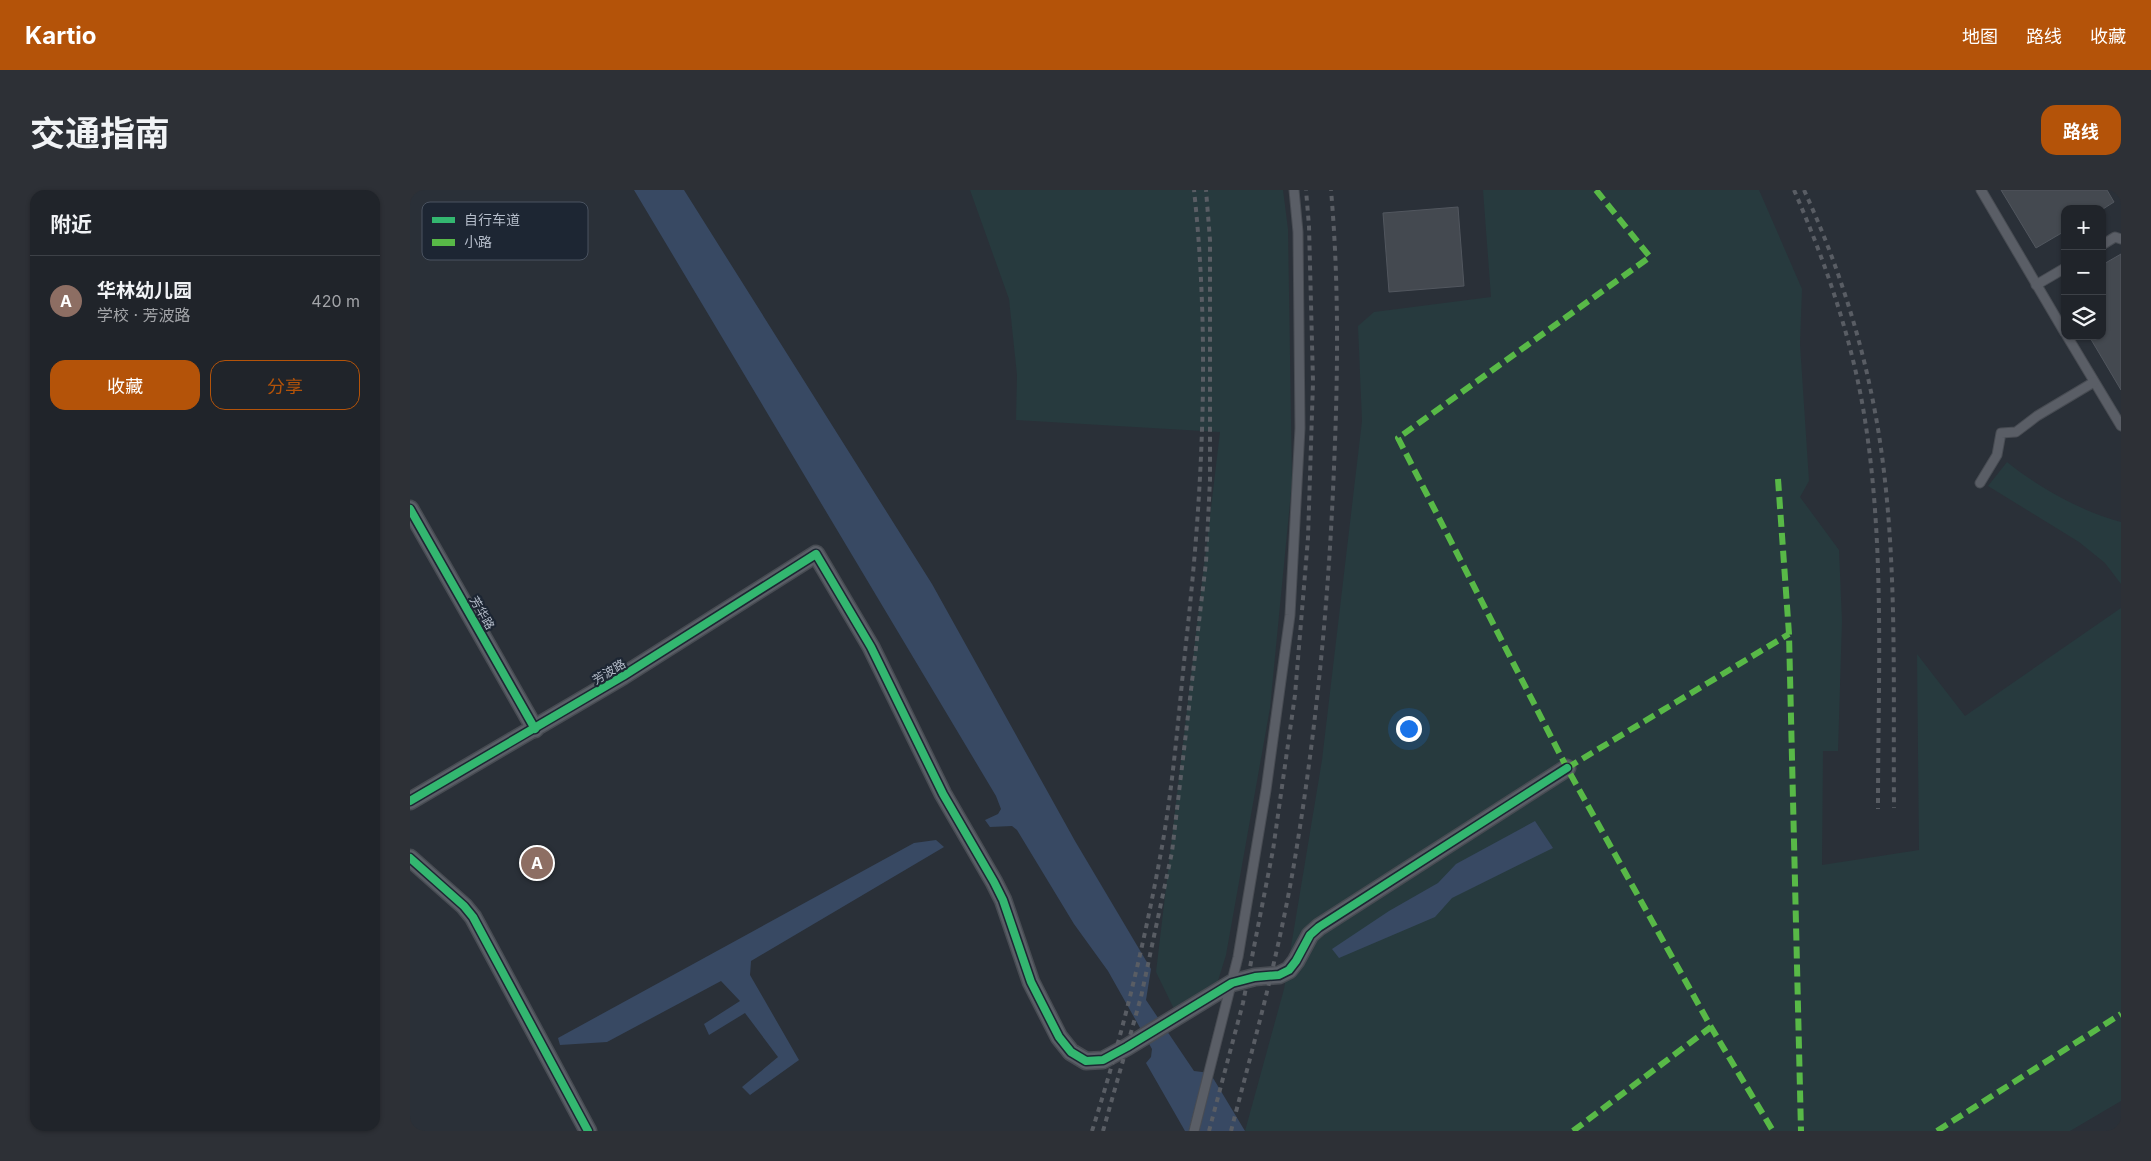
<!DOCTYPE html>
<html lang="zh">
<head>
<meta charset="utf-8">
<style>
	:root { --surface:#20242a; --page:#2d3036; --text:#f1f3f6; --muted:#a2a4a8; --line:#3d4147; --accent:#b45309 }
	body { margin:0; font-family:Inter,"Noto Sans SC",sans-serif; background:var(--page); color:var(--text) }
	.controls { position:absolute; right:15px; top:15px; display:grid; overflow:hidden; border-radius:10px; box-shadow:0 1px 4px #0004 }
	.controls button { width:45px; height:45px; display:grid; place-items:center; padding:0; border:0; border-bottom:1px solid var(--line); background:var(--surface); color:var(--text); font:25px sans-serif }
	.you { position:absolute; left:998px; top:538px; width:18px; height:18px; margin:-12px; border:4px solid #fff; border-radius:50%; background:#1a73e8; box-shadow:0 0 0 8px #1a73e833 }
	.badge { display:grid; place-items:center; width:32px; height:32px; border-radius:50%; background:var(--accent); color:#fff; font-size:16px; font-weight:700 }
	.pin { position:absolute; translate:-50% -50%; border:2px solid #fff; box-shadow:0 1px 5px #0006 }
	.list { margin:0; padding:0; list-style:none }
	h2 { display:flex; justify-content:space-between; align-items:center; height:65px; margin:0; padding:0 20px; font-size:21px }
	h2 small { font-size:16px; font-weight:400; color:var(--muted) }
	.list li { display:grid; grid-template-columns:32px 1fr auto; gap:15px; align-items:center; box-sizing:border-box; height:90px; padding:0 20px; border-top:1px solid var(--line) }
	.list b { display:block; font-size:19px; white-space:nowrap }
	.list p { margin:0; font-size:16px; white-space:nowrap; color:var(--muted) }
	.list em { font-size:16px; font-style:normal; color:var(--muted) }
	.actions { display:flex; gap:10px; padding:15px 20px }
	.actions a { flex:1; padding:11px 0; border:1px solid var(--accent); border-radius:15px; text-align:center; font-size:18px; color:var(--accent) }
	.actions .main { background:var(--accent); color:#fff }
	.icon { flex:none; width:28px; height:28px; fill:none; stroke:currentColor; stroke-width:2; stroke-linecap:round; stroke-linejoin:round }
	.map { position:relative; flex:none; width:1711px; height:941px; overflow:hidden; border-radius:15px }
	header { display:flex; align-items:center; gap:30px; box-sizing:border-box; height:70px; padding:0 25px; background:var(--accent); color:#fff }
	header strong { font-size:24px }
	nav { display:flex; gap:28px; margin-inline-start:auto; font-size:18px }
	.intro { display:flex; align-items:center; justify-content:space-between; box-sizing:border-box; height:120px; padding:0 30px }
	h1 { margin:0; font-size:35px }
	.button { padding:12px 22px; border-radius:15px; background:var(--accent); color:#fff; font-size:18px; font-weight:700 }
	main { display:flex; gap:30px; padding:0 30px }
	aside { flex:1; background:var(--surface); border-radius:15px; box-shadow:0 1px 4px #0004 }
	.map>svg:first-child { display:block }
</style>
</head>
<body>
<header>
<strong>Kartio</strong>
<nav><a>地图</a><a>路线</a><a>收藏</a></nav>
</header>
<div class="intro"><h1>交通指南</h1><a class="button">路线</a></div>
<main>
<aside>
<h2>附近<small></small></h2>
<ul class="list">
<li><span class="badge" style="background:#8d6e63">A</span><div><b>华林幼儿园</b><p>学校 · 芳波路</p></div><em>420 m</em></li>
</ul>
<div class="actions"><a class="main">收藏</a><a>分享</a></div>
</aside>
<div class="map">
<svg width="1711" height="941" viewBox="0 0 1711 941">
	<rect width="100%" height="100%" fill="#2a3038"/>
	<g fill="#273a3e">
		<polygon points="560,0 873,0 878,39 882,292 860,518 816,765 807,794 764,819 746,782 810,242 606,230 607,185 599,109"/>
		<polygon points="1073,0 1349,0 1392,99 1390,154 1399,291 1390,307 1429,360 1432,431 1428,561 1413,561 1412,675 1509,660 1507,464 1555,526 1711,418 1711,911 1660,941 835,941 874,799 912,570 952,231 948,136 964,122 1081,107"/>
		<path d="M1597,272C1628,297 1672,322 1711,332V394L1695,373L1669,352L1578,296Z"/>
	</g>
	<g fill="#384963">
		<polygon points="224,0 274,0 522,394 665,651 741,779 736,810 784,881 800,883 835,941 775,941 736,873 741,867 742,859 698,781 664,734 607,640 602,636 580,637 575,630 588,624 591,619 586,606"/>
		<polygon points="1125,631 1143,658 1042,708 1025,727 929,768 922,759 979,721 1028,693 1046,674"/>
		<polygon points="526,650 534,657 341,771 340,785 389,870 340,905 332,897 368,867 335,823 299,845 294,834 330,811 311,791 197,852 150,855 148,848 504,653"/>
	</g>
	<g fill="#444950" stroke="#52575f">
		<polygon points="1591,0 1697,0 1704,12 1693,19 1655,19 1655,41 1626,58"/>
		<polygon points="1048,17 1054,96 979,102 973,23"/>
		<polygon points="1711,64 1711,200 1679,146 1692,146 1692,75"/>
	</g>
	<g fill="none" stroke-linecap="round" stroke-linejoin="round">
		<defs>
			<g id="service">
				<polyline points="1571,0 1655,143"/>
				<polyline points="1692,55 1705,47 1711,49"/>
				<polyline points="1626,95 1655,78"/>
				<polyline points="1657,146 1711,236"/>
				<polyline points="1570,293 1587,265 1591,243 1606,242 1627,226 1684,192"/>
				<polyline points="784,941 828,767 856,600 880,425 890,238 888,42 884,0"/>
			</g>
			<g id="minor">
				<polyline points="0,319 125,539"/>
				<polyline points="0,611 213,486 406,364 461,457 533,604 584,692 593,710 621,792 649,847 661,862 676,871 693,870 717,857 822,793 845,787 869,785 879,780 886,771 900,745 909,737 1157,578"/>
				<polyline points="0,668 54,716 63,727 178,941"/>
			</g>
		</defs>
		<use href="#service" stroke="#484c53" stroke-width="11"/>
		<use href="#minor" stroke="#484c53" stroke-width="19"/>
		<use href="#service" stroke="#5a5e66" stroke-width="9"/>
		<use href="#minor" stroke="#5a5e66" stroke-width="16"/>
		<g stroke="#595d64" stroke-width="4" stroke-dasharray="5 5" stroke-linecap="butt">
			<path d="M1384,0C1416,73 1443,152 1455,230C1475,358 1468,490 1468,619"/>
			<path d="M1394,0C1435,89 1463,185 1474,282C1487,393 1483,506 1484,618"/>
			<path d="M682,941C711,850 734,756 751,662C764,592 769,516 777,444C793,297 800,147 784,0"/>
			<polyline points="693,941 731,807 762,662 796,372 800,290 800,50 796,0"/>
			<polyline points="799,941 833,813 863,660 885,505 898,348 903,192 899,36 896,0"/>
			<path d="M821,941C845,849 871,756 886,662C907,534 919,406 924,277C928,185 929,92 921,0"/>
		</g>
		<g stroke="#58b947" stroke-width="6" stroke-dasharray="12 6" stroke-linecap="butt">
			<polyline points="1186,0 1240,67 988,248 1157,578 1301,837 1363,941"/>
			<polyline points="1368,289 1379,444 1391,941"/>
			<polyline points="1157,578 1379,444"/>
			<polyline points="1163,941 1301,837"/>
			<polyline points="1527,941 1711,824"/>
		</g>
		<defs>
			<g id="cycleway">
				<polyline points="0,319 125,539"/>
				<polyline points="0,611 213,486 406,364 461,457 533,604 584,692 593,710 621,792 649,847 661,862 676,871 693,870 717,857 822,793 845,787 869,785 879,780 886,771 900,745 909,737 1157,578"/>
				<polyline points="0,668 54,716 63,727 178,941"/>
			</g>
		</defs>
		<use href="#cycleway" stroke="#1d2633" stroke-width="11"/>
		<use href="#cycleway" stroke="#33b770" stroke-width="8"/>
	</g>
	<g text-anchor="middle" stroke-width="4.5" stroke-linejoin="round" paint-order="stroke">
		<g font-size="12" fill="#b4bcc9" stroke="#1d2633">
			<text transform="translate(72 423) rotate(60)" y="4">芳华路</text>
			<text transform="translate(199 482) rotate(-31)" y="4">芳波路</text>
		</g>
	</g>
	<rect x="12" y="12" width="166" height="58" rx="8" fill="#1d2633" stroke="#4a5360" stroke-width="1"/>
	<rect x="22" y="27" width="23" height="6" fill="#33b770"/>
	<rect x="22" y="49" width="23" height="7" fill="#58b947"/>
	<g font-size="14" fill="#b4bcc9">
		<text x="54" y="35">自行车道</text>
		<text x="54" y="57">小路</text>
	</g>
</svg>
<div class="controls">
<button>+</button>
<button>−</button>
<button><svg class="icon" aria-label="layers" viewBox="0 0 24 24"><path d="M12 4l9 5-9 5-9-5zM3 14l9 5 9-5"/></svg></button>
</div>
<div class="you"></div>
<div class="pin badge" style="left:127px;top:673px;background:#8d6e63">A</div>
</div>
</main>
</body>
</html>
